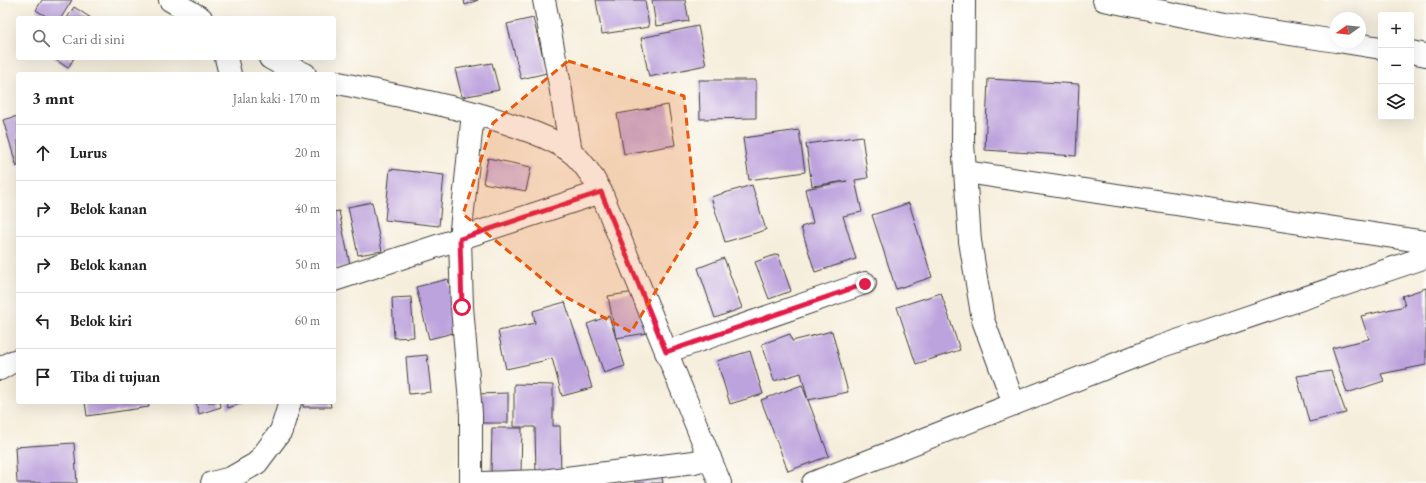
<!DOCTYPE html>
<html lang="id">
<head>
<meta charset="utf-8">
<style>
	:root { --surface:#fff; --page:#f6f6f6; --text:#222; --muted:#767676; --line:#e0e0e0 }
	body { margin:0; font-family:"EB Garamond",serif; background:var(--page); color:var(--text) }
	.controls { position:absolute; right:12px; top:12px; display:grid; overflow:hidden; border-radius:4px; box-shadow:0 4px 16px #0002 }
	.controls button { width:36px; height:36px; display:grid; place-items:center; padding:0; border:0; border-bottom:1px solid var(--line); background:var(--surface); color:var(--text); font:20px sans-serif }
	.compass { position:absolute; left:1330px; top:12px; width:36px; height:36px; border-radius:50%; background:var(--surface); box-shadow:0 4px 16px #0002; rotate:255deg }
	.stop { position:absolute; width:12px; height:12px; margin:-9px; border:3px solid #e11d48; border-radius:50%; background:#fff }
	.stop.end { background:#e11d48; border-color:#fff; box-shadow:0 1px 4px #0008 }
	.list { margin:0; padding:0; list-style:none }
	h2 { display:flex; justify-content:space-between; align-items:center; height:52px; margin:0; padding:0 16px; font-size:17px }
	h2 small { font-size:13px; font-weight:400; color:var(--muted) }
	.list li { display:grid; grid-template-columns:26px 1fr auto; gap:12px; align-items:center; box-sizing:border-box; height:56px; padding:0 16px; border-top:1px solid var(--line) }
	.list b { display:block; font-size:15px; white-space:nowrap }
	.list em { font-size:13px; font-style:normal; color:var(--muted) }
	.icon { flex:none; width:22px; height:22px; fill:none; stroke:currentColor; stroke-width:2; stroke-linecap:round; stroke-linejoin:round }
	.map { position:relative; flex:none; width:1426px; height:483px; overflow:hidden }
	.search { position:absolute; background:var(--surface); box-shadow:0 4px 16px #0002; left:16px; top:16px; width:320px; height:44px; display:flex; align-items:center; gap:10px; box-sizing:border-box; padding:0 14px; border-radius:4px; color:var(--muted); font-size:15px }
	.panel { position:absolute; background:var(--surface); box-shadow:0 4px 16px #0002; left:16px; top:72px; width:320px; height:332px; border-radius:4px }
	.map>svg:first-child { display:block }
</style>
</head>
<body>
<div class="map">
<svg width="1426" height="483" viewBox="0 0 1426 483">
	<rect width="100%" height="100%" fill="#fdfcf7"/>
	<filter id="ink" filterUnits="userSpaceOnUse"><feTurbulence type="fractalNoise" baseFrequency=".025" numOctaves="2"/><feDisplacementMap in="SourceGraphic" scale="8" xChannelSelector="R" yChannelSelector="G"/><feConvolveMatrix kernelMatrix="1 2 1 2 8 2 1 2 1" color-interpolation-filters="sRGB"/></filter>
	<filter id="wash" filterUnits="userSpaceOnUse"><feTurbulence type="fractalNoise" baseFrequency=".012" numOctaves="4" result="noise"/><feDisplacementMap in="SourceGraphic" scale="16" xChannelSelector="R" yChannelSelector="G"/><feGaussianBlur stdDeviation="0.9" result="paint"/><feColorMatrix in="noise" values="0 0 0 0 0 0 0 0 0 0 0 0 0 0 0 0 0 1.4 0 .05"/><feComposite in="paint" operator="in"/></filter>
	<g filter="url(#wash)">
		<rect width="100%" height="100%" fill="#f6eedc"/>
		<g id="blocks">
			<g fill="#bda3dd">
				<polygon points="42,0 72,0 61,18 49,18 36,10"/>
				<polygon points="464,0 478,0 465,5"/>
				<polygon points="596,0 645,0 649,27 602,34"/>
				<polygon points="652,0 685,0 689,21 656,26"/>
				<polygon points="74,7 91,18 67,18"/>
				<polygon points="533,18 547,73 521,79 507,24"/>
				<polygon points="698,26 706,65 649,77 641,38"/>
				<polygon points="53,58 74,58 68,68"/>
				<polygon points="492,63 499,90 462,97 455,69"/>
				<polygon points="988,79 1079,84 1076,156 985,150"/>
				<polygon points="699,80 756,80 756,118 700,119"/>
				<polygon points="668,105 675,145 624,154 617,114"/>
				<polygon points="18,116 18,166 17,167 3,120"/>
				<polygon points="799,130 805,172 749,180 743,138"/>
				<polygon points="862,136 868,178 855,180 862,212 843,216 856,259 815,272 801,227 813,223 805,189 847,181 812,186 806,144"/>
				<polygon points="488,158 531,167 526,191 483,183"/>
				<polygon points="390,169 444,175 439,226 385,220"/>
				<polygon points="752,185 766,230 725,242 711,197"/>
				<polygon points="372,202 382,251 358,255 348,207"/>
				<polygon points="909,203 932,277 896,289 872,215"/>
				<polygon points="339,211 350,265 334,269 334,212"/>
				<polygon points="778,254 791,291 769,299 755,262"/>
				<polygon points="724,258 742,308 715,318 698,268"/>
				<polygon points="448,279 461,331 429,339 416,287"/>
				<polygon points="1426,288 1426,365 1381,374 1384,381 1347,393 1332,348 1369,339 1361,316 1405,306 1402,296"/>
				<polygon points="642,291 647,333 616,338 625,366 604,373 587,324 609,316 616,338 608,296"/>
				<polygon points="941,293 960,350 916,364 897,307"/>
				<polygon points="411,297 414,337 394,338 392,298"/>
				<polygon points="565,302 580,347 592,388 562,396 552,358 543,361 506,369 498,331 535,323 533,311"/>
				<polygon points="832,331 848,392 808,400 829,456 788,471 761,400 802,385 808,400 801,373 774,381 762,344 790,334 792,341"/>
				<polygon points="750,351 763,394 730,404 717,361"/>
				<polygon points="427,355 431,392 409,394 406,357"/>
				<polygon points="1331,371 1346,413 1309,422 1297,376"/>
				<polygon points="514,384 553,385 553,426 560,426 561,475 536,475 535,427 514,427"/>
				<polygon points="508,393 508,423 477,423 476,394"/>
				<polygon points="85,402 148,402 149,407 87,416"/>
				<polygon points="196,402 220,402 221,407 199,414"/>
				<polygon points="226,402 246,402 228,408"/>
				<polygon points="303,402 330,402 331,407 303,407"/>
				<polygon points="492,428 522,428 521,472 491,472"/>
				<polygon points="74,443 77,483 17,483 15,447"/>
				<polygon points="661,473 663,483 635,483 634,477"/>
			</g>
		</g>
	</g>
	<g filter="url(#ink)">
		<use href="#blocks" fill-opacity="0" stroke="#3d3c39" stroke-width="1"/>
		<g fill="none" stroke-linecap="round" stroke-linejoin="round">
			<defs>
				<g id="minor">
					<polyline points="170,0 201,18"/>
					<polyline points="544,0 560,85 571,152"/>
					<polyline points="964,0 963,143 970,241 983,320 1014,404"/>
					<polyline points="1104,0 1224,24 1336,41"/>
					<polyline points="1344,42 1381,48"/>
					<polyline points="1411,52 1426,55"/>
					<polyline points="226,58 230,74"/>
					<polyline points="270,58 281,64 305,74"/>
					<path d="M334,82C396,96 458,105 518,127C536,133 554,140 570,151C584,162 593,177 601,192L720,483"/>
					<polyline points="966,172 1426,242"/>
					<polyline points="334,280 601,192"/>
					<polyline points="666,352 865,283"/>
					<polyline points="0,369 12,362 18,360"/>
					<polyline points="212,483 231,478 257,463 281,431 290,402"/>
					<polyline points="471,483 471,414 462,307 460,239 473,113"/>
					<polyline points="482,483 542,481 694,462 710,458"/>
					<polyline points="813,483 1159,347 1426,257"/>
				</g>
			</defs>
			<use href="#minor" stroke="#3d3c39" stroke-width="24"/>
			<use href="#minor" stroke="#fff" stroke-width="22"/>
		</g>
	</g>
	<g fill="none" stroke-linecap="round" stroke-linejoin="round" filter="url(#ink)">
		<polyline stroke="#e11d48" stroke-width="5" points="462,307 460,239 601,192 666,352 865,284"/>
	</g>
	<path fill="#e8590c" fill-opacity="0.2" stroke="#e8590c" stroke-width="3" stroke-dasharray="8 5" stroke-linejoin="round" d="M568,61L684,96L697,223L631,332L562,295L463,214L493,123Z"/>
</svg>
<div class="controls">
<button>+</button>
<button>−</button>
<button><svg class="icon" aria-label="layers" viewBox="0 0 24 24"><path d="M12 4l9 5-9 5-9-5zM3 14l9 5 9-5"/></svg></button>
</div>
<svg class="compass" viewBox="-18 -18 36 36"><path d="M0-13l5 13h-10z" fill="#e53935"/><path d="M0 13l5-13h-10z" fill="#767676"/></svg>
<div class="stop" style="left:462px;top:307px"></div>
<div class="stop end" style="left:865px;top:284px"></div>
<div class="search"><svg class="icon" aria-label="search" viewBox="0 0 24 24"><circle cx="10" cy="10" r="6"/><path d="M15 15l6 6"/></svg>Cari di sini</div>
<section class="panel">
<h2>3 mnt<small>Jalan kaki · 170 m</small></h2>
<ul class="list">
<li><svg class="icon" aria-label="ahead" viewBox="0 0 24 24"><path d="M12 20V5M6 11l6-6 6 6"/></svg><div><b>Lurus</b></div><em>20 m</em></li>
<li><svg class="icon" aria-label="right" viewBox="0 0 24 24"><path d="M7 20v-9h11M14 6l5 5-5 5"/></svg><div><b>Belok kanan</b></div><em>40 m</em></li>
<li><svg class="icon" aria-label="right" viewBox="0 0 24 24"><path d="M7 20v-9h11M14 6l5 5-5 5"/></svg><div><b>Belok kanan</b></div><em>50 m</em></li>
<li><svg class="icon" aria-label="left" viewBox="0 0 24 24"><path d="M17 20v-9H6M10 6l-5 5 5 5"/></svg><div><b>Belok kiri</b></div><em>60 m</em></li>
<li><svg class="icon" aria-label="arrive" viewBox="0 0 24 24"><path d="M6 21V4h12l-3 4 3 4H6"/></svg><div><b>Tiba di tujuan</b></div></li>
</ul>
</section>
</div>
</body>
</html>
